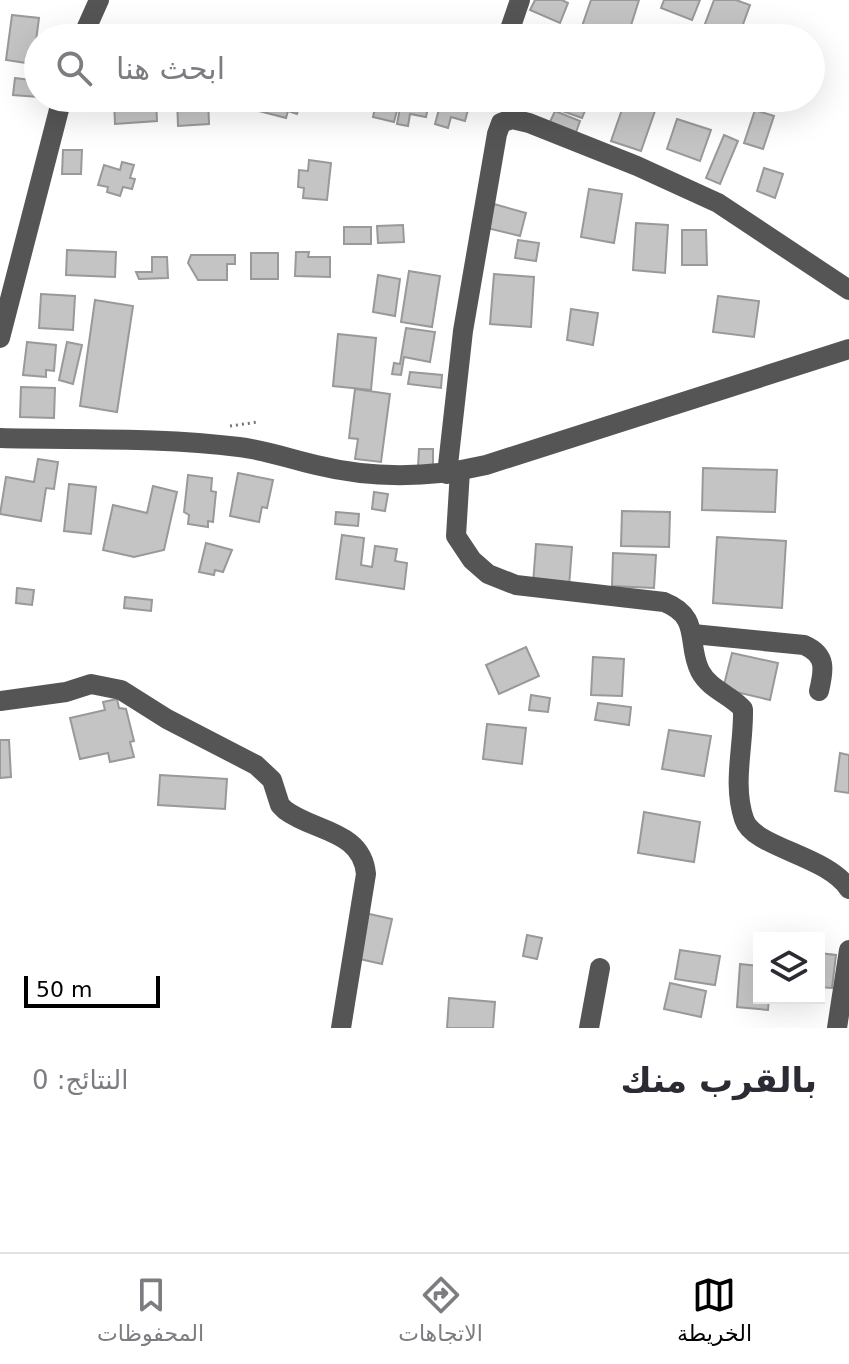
<!DOCTYPE html>
<html lang="ar">
<head>
<meta charset="utf-8">
<style>
	:root { --surface:#fff; --page:#f2f2f3; --text:#2b2b33; --muted:#7c7c81; --line:#e1e1e2; --accent:#000 }
	body { margin:0; font-family:"DejaVu Sans","Noto Naskh Arabic",sans-serif; background:var(--page); color:var(--text); direction:rtl }
	.controls { position:absolute; right:24px; bottom:24px; display:grid; overflow:hidden; border-radius:0px; box-shadow:0 8px 32px #0002 }
	.controls button { width:72px; height:72px; display:grid; place-items:center; padding:0; border:0; border-bottom:2px solid var(--line); background:var(--surface); color:var(--text); font:40px sans-serif }
	.scale { position:absolute; left:24px; bottom:20px; width:136px; box-sizing:border-box; padding-left:8px; border:4px solid #000; border-top:0; font-size:22px; line-height:28px; white-space:nowrap; color:#000; -webkit-text-stroke:6px #fff; paint-order:stroke }
	.list { margin:0; padding:0; list-style:none }
	h2 { display:flex; justify-content:space-between; align-items:center; height:104px; margin:0; padding:0 32px; font-size:34px }
	h2 small { font-size:26px; font-weight:400; color:var(--muted) }
	.icon { flex:none; width:44px; height:44px; fill:none; stroke:currentColor; stroke-width:2; stroke-linecap:round; stroke-linejoin:round }
	.map { position:relative; flex:none; width:849px; height:1028px; overflow:hidden; direction:ltr }
	.search { position:absolute; background:var(--surface); box-shadow:0 8px 32px #0002; left:24px; right:24px; top:24px; height:88px; display:flex; align-items:center; gap:20px; box-sizing:border-box; padding:0 28px; border-radius:44px; color:var(--muted); font-size:30px }
	.sheet { height:224px; background:var(--surface) }
	nav { display:flex; justify-content:space-around; align-items:center; box-sizing:border-box; height:112px; border-top:2px solid var(--line); background:var(--surface); font-size:22px; color:var(--muted) }
	nav a { display:grid; justify-items:center; gap:4px }
	nav .on { color:var(--accent) }
	.map>svg:first-child { display:block }
</style>
</head>
<body>
<div class="map">
<svg width="849" height="1028" viewBox="0 0 849 1028">
	<rect width="100%" height="100%" fill="#fff"/>
	<g fill="#c4c4c4" stroke="#999" stroke-width="2">
		<polygon points="535,0 562,0 568,3 560,23 530,10"/>
		<polygon points="591,0 639,0 627,38 598,38 580,32"/>
		<polygon points="664,0 700,0 692,20 661,8"/>
		<polygon points="714,0 736,0 750,5 738,38 719,38 702,32"/>
		<polygon points="12,15 39,18 33,64 6,60"/>
		<polygon points="15,78 38,81 38,97 13,95"/>
		<polygon points="156,98 157,121 115,124 114,100"/>
		<polygon points="177,98 208,98 209,124 178,126"/>
		<polygon points="263,98 294,98 300,102 297,114 288,111 286,118 259,111"/>
		<polygon points="377,98 391,98 390,101 399,103 394,122 373,117"/>
		<polygon points="402,98 430,98 426,117 410,114 408,126 397,124"/>
		<polygon points="442,98 471,98 465,121 451,117 448,128 435,124"/>
		<polygon points="547,98 590,98 582,118 545,105"/>
		<polygon points="626,98 638,98 657,105 641,151 611,141"/>
		<polygon points="755,110 774,116 763,149 744,143"/>
		<polygon points="555,111 580,121 575,135 549,124"/>
		<polygon points="677,119 711,130 700,161 667,149"/>
		<polygon points="724,135 738,141 720,184 706,178"/>
		<polygon points="63,150 82,150 81,174 62,174"/>
		<polygon points="309,160 331,163 327,200 303,198 304,188 298,187 299,170 308,171"/>
		<polygon points="122,162 134,165 130,178 135,179 132,189 123,187 120,196 107,192 108,187 98,185 104,165 120,170"/>
		<polygon points="764,168 783,174 775,198 757,191"/>
		<polygon points="589,189 622,194 614,243 581,237"/>
		<polygon points="494,204 526,213 520,236 487,228"/>
		<polygon points="636,223 668,225 665,273 633,270"/>
		<polygon points="403,225 404,242 378,243 377,226"/>
		<rect x="344" y="227" width="27" height="17"/>
		<polygon points="682,230 706,230 707,265 682,265"/>
		<polygon points="518,240 539,243 536,261 515,258"/>
		<polygon points="67,250 116,252 115,277 66,275"/>
		<polygon points="296,252 309,252 308,257 330,257 330,277 295,276"/>
		<rect x="251" y="253" width="27" height="26"/>
		<polygon points="191,255 235,255 235,264 227,264 227,280 198,280 188,263"/>
		<polygon points="152,257 167,257 168,278 139,279 136,272 152,272"/>
		<polygon points="409,271 440,276 432,327 401,322"/>
		<polygon points="494,274 534,277 531,327 490,324"/>
		<polygon points="378,275 400,279 395,316 373,312"/>
		<polygon points="41,294 75,296 73,330 39,328"/>
		<polygon points="718,296 759,301 754,337 713,332"/>
		<polygon points="95,300 133,306 117,412 80,406"/>
		<polygon points="571,309 598,313 593,345 567,340"/>
		<polygon points="406,328 435,332 430,362 404,357 401,375 392,374 394,363 400,364"/>
		<polygon points="338,334 376,338 371,390 333,386"/>
		<polygon points="27,342 56,345 54,371 46,370 46,377 23,375"/>
		<polygon points="67,342 82,345 73,384 59,380"/>
		<polygon points="410,372 442,375 441,388 408,384"/>
		<polygon points="21,387 55,388 54,418 20,417"/>
		<polygon points="355,389 390,394 381,462 355,459 358,439 349,438"/>
		<polygon points="419,449 433,449 433,467 418,467"/>
		<polygon points="38,459 58,462 54,489 46,488 41,521 0,514 6,477 34,482"/>
		<polygon points="703,468 777,470 775,512 702,510"/>
		<polygon points="238,473 273,480 267,508 262,507 259,522 230,516"/>
		<polygon points="188,475 212,478 211,491 216,492 213,522 208,521 208,527 188,524 189,515 184,512"/>
		<polygon points="69,484 96,487 91,534 64,531"/>
		<polygon points="153,486 177,492 164,550 134,557 103,550 113,505 147,513"/>
		<polygon points="374,492 388,494 385,511 372,509"/>
		<polygon points="622,511 670,512 669,547 621,546"/>
		<polygon points="336,512 359,514 358,526 335,524"/>
		<polygon points="342,535 364,538 361,565 372,567 375,546 397,549 395,561 407,563 404,589 336,579"/>
		<polygon points="717,537 786,541 782,608 713,603"/>
		<polygon points="206,543 232,550 223,572 215,570 214,575 199,572"/>
		<polygon points="536,544 572,547 569,587 533,584"/>
		<polygon points="613,553 656,555 654,588 612,586"/>
		<polygon points="17,588 34,590 32,605 16,603"/>
		<polygon points="125,597 152,600 151,611 124,608"/>
		<polygon points="526,647 539,676 499,694 486,665"/>
		<polygon points="732,653 778,663 770,700 723,689"/>
		<polygon points="593,657 624,659 622,696 591,695"/>
		<polygon points="531,695 550,698 548,712 529,710"/>
		<polygon points="117,699 119,708 126,709 134,741 130,742 134,757 110,762 108,753 80,759 70,718 105,710 103,702"/>
		<polygon points="598,703 631,707 629,725 595,720"/>
		<polygon points="487,724 526,728 522,764 483,759"/>
		<polygon points="669,730 711,736 704,776 662,769"/>
		<polygon points="0,740 9,740 11,777 0,778"/>
		<polygon points="840,753 849,755 849,793 835,791"/>
		<polygon points="160,775 227,779 225,809 158,805"/>
		<polygon points="644,812 700,822 694,862 638,853"/>
		<polygon points="365,913 392,919 382,964 355,958"/>
		<polygon points="527,935 542,938 537,959 523,956"/>
		<polygon points="680,950 720,956 715,985 675,979"/>
		<polygon points="819,953 836,955 832,988 819,987"/>
		<polygon points="740,964 759,966 759,998 769,998 768,1010 737,1007"/>
		<polygon points="670,983 706,991 701,1017 664,1009"/>
		<polygon points="449,998 495,1002 493,1028 447,1028"/>
	</g>
	<g fill="none" stroke-linecap="round" stroke-linejoin="round">
		<polyline stroke="#777" stroke-width="3" stroke-dasharray="2 4" stroke-linecap="butt" points="230,426 258,422"/>
		<g stroke="#555" stroke-width="20">
			<polyline points="82,38 99,0"/>
			<polyline points="507,38 520,0"/>
			<polyline points="0,338 62,98"/>
			<path d="M0,438C80,440 160,437 239,447C265,450 290,459 316,465C373,479 430,478 486,465L849,349"/>
			<path d="M460,471L456,536L472,560L488,574L516,585L664,602C702,617 686,643 700,671C710,690 730,694 743,709C744,746 732,783 744,819C753,848 827,855 849,889"/>
			<polyline points="447,474 463,331 497,134 501,123 512,119 529,123 637,166 718,203 849,290"/>
			<path d="M693,634L804,645C827,655 824,670 819,691"/>
			<path d="M0,701L66,692L91,684L121,690L167,719L256,765L272,780L280,805L285,810C314,832 362,830 366,874L341,1028"/>
			<polyline points="589,1028 600,968"/>
			<polyline points="837,1028 849,950"/>
		</g>
	</g>
</svg>
<div class="controls">
<button><svg class="icon" aria-label="layers" viewBox="0 0 24 24"><path d="M12 4l9 5-9 5-9-5zM3 14l9 5 9-5"/></svg></button>
</div>
<div class="scale">50 m</div>
<div class="search"><svg class="icon" aria-label="search" viewBox="0 0 24 24"><circle cx="10" cy="10" r="6"/><path d="M15 15l6 6"/></svg>ابحث هنا</div>
</div>
<section class="sheet">
<h2>بالقرب منك<small>النتائج: 0</small></h2>
<ul class="list">
</ul>
</section>
<nav>
<a class="on"><svg class="icon" aria-label="map" viewBox="0 0 24 24"><path d="M3 6l6-2 6 2 6-2v14l-6 2-6-2-6 2zM9 4v14M15 6v14"/></svg>الخريطة</a>
<a><svg class="icon" aria-label="directions" viewBox="0 0 24 24"><path d="M12 3l9 9-9 9-9-9zM9 14v-3h6M13 9l2 2-2 2"/></svg>الاتجاهات</a>
<a><svg class="icon" aria-label="saved" viewBox="0 0 24 24"><path d="M7 4h10v16l-5-4-5 4z"/></svg>المحفوظات</a>
</nav>
</body>
</html>
